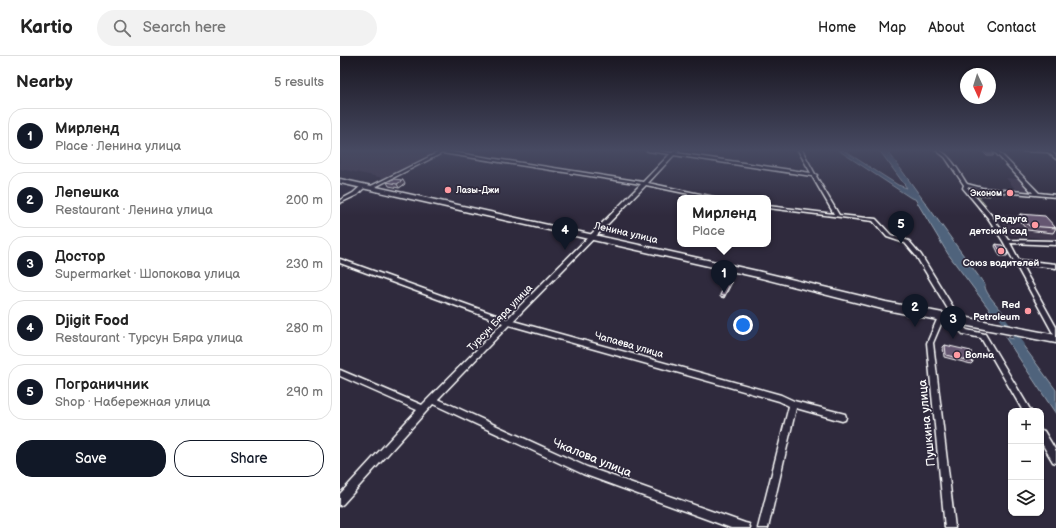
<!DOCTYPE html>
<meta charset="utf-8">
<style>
:root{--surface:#fff;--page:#f2f2f2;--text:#222;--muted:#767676;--line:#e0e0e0;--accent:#111827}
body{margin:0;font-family:"Balsamiq Sans",sans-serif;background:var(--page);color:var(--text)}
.controls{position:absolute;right:12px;bottom:12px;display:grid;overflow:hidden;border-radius:8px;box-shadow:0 1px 3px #0004}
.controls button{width:36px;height:36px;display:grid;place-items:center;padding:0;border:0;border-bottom:1px solid var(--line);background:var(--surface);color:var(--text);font:20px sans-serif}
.compass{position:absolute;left:620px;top:12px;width:36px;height:36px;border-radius:50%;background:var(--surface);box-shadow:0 1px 3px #0004;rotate:176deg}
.you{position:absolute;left:403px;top:269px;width:14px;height:14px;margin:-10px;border:3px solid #fff;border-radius:50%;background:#1a73e8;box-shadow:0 0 0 6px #1a73e833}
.badge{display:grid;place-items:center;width:26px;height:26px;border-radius:50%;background:var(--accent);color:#fff;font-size:13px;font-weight:700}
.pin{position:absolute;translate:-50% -33px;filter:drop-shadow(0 1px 2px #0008)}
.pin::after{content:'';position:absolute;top:21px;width:14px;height:12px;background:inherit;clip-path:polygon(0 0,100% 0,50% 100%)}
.popup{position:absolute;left:337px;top:139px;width:94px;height:52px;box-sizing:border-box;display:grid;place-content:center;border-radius:8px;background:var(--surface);filter:drop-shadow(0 1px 3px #0005);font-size:13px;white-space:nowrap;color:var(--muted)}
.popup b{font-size:15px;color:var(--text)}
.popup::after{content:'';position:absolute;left:50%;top:100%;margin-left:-8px;border:8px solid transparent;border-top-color:var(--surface)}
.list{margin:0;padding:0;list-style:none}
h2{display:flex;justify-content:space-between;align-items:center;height:52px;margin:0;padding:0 16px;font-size:17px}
h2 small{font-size:13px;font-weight:400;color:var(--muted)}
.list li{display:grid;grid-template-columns:26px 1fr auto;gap:12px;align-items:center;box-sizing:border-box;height:56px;margin:0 8px 8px;padding:0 8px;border:1px solid var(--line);border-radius:16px}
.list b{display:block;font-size:15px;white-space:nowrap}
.list p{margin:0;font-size:13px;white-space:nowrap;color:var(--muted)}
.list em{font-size:13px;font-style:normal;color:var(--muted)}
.actions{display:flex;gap:8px;padding:12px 16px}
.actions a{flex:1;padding:9px 0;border:1px solid var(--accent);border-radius:16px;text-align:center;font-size:14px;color:var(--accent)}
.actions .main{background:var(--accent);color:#fff}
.icon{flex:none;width:22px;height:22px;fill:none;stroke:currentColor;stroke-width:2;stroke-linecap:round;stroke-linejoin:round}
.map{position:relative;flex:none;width:716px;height:472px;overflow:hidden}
header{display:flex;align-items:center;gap:24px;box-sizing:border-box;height:56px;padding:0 20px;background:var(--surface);border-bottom:1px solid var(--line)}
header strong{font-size:19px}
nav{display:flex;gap:22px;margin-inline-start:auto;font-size:14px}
.search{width:280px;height:36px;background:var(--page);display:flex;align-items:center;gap:10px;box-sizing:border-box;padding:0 14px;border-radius:22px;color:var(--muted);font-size:15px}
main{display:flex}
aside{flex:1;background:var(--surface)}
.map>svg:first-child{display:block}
.built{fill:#3f374d}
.green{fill:#64695c;stroke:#b2b4ae}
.water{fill:#50647b;stroke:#96a2b0}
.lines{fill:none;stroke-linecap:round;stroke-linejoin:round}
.canal{fill:#50647b;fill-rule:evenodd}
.minor-casing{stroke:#fff;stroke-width:3}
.primary-casing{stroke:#fff;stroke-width:3}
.minor{fill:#2f2a3d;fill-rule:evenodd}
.primary{fill:#2f2a3d;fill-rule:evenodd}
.wall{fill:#574a61;stroke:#fff}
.shaded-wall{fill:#473c4f;stroke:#fff}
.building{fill:#655671;stroke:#fff}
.poi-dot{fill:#ff9aa2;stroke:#2f2a3d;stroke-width:1.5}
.labels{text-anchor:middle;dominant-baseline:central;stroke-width:3.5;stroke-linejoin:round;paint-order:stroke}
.far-poi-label{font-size:9px;font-weight:bold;fill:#fff;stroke:#2f2a3d;text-anchor:start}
.poi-label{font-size:10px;font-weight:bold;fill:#fff;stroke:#2f2a3d;text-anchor:end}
.street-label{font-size:10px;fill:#fff;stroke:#2f2a3d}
.near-street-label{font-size:12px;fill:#fff;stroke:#2f2a3d}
</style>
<header>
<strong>Kartio</strong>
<div class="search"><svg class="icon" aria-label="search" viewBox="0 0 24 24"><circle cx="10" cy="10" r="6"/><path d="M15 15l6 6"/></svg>Search here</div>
<nav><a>Home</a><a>Map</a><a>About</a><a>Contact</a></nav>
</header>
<main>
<aside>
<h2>Nearby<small>5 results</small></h2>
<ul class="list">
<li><span class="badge">1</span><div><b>Мирленд</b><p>Place · Ленина улица</p></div><em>60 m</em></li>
<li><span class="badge">2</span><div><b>Лепешка</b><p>Restaurant · Ленина улица</p></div><em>200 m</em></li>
<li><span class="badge">3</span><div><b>Достор</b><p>Supermarket · Шопокова улица</p></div><em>230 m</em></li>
<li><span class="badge">4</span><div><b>Djigit Food</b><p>Restaurant · Турсун Бяра улица</p></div><em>280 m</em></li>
<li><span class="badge">5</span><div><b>Пограничник</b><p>Shop · Набережная улица</p></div><em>290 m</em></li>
</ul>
<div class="actions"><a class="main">Save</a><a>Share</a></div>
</aside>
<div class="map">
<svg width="716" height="472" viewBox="0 0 716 472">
<rect width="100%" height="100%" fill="#2f2a3d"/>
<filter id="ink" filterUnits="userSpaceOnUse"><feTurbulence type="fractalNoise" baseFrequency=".025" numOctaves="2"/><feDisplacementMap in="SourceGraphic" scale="8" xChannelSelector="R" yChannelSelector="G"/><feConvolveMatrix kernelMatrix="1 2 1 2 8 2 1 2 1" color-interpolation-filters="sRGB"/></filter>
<g filter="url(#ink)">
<g class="built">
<path d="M0,94H100L43,122L0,113Z"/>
<path d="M666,122L679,123L689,135L675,133Z"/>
<path d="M655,157L708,163L716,173V184L670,179Z"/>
</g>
<path class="green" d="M633,132L652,135L655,138H649L650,140L638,139L646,149H642L630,134Z"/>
<g class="water">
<path d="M498,94H503L558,129L567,132L539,94H547L645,229C644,237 661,253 666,260L652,257L608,198L575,143L571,142Z"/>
<path d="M665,281L679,284L716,334V358Z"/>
</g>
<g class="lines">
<path class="canal" d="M656,251L658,252L683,287L684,289L683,291H679L653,253L654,252Z"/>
<g class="minor-casing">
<g id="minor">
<path d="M103,94L105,95L303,126L330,98L308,95L306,94H315L332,97L335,94H339L336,97L471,117L458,94H462L475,118L477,119L476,120L499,159L536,163L551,179L569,185L581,199L613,251L612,253H608L576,200L565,187L547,181L533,165L428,152V150L494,158L472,120L334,99L308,127L374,141L376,142H368L306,129L173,265L441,339L454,345L505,358L506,361L505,364L502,365L456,352L428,472H418L449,350L439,345L169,269L98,343L247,411L405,467L409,468L410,472H391L243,418L93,348L3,448L0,450V438L77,354L0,320V314L82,349L163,267L0,207V203L167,263L301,128L102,97L33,132L29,131Z"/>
<path d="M596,94C608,94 621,119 627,128L642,132L693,137L653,94H657L699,137L716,139V141L642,134L627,131L652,160L668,184L716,185V189L670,187L679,204L716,208V212L681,208L716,271V280L714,279L663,185L648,162L623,132L624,129L605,101Z"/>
<path d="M681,94H710L716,100V103L708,96L683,95Z"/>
<path d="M22,129L26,130L17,139L0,147V144L13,137Z"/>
<path d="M599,259H603L604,261L593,287L615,472H605L587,287Z"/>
<path d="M610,262H614L627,274L645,278L691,355H683L641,282L623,278L610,266L609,264Z"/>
<path d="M701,374L704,375L716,395V407L713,406L701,386Z"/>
</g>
</g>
<g class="primary-casing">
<path id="primary" d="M0,123L417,215L546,246L716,279V287L546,254L417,221L0,127Z"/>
</g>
<use href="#minor" class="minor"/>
<use href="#primary" class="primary"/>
</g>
<g class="wall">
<path d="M641,94H650L654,98L653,100H647Z"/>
<path d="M47,126L65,128L59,132L49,130Z"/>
<path d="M680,158L716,172L713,177L687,174L677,162Z"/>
<path d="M656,188L668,198L667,200H660L655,190Z"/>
<path d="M391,226V228L384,242L380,241V239L383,233H380L381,231Z"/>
<path d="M605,289L633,306L631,308L604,301L603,291Z"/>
</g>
<g class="shaded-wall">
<path d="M63,124L65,128L59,132L57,128Z"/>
<path d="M391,226V228L384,242V240Z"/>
</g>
<g class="building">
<path d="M644,94H650L654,98H647Z"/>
<path d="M53,123L63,124L57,128L47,126Z"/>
<path d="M680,158L705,160L716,172L689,170Z"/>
<path d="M656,188L662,189L668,198H662Z"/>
<path d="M383,225L391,226L384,240L380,239L384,231H381Z"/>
<path d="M605,289L631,295L633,306L606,299Z"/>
</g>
</g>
<linearGradient id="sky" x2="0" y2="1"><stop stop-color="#1a1722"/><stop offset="0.59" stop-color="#474a62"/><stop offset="1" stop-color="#474a62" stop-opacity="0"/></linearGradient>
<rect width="716" height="160" fill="url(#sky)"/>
<g class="poi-dot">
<circle cx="108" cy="134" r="4"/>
<circle cx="670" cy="137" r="4"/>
<circle cx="695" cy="169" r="4"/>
<circle cx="661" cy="195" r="4"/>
<circle cx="688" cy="255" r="4"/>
<circle cx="617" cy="299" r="4"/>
</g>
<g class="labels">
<g class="far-poi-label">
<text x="116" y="134">Лазы-Джи</text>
<text x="662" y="137" text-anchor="end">Эконом</text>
</g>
<g class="poi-label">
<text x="687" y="163">Радуга<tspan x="687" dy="12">детский сад</tspan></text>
<text x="661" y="207" text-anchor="middle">Союз водителей</text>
<text x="680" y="249">Red<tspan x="680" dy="12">Petroleum</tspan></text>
<text x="625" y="299" text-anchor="start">Волна</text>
</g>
<g class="street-label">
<text transform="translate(286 177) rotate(13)">Ленина улица</text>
<text transform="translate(160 262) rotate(-46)">Турсун Бяра улица</text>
<text transform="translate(289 289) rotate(16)">Чапаева улица</text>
</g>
<g class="near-street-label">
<text transform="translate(587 367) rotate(-96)">Пушкина улица</text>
<text transform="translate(252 402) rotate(22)">Чкалова улица</text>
</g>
</g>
</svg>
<div class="controls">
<button>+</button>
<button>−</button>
<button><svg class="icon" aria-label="layers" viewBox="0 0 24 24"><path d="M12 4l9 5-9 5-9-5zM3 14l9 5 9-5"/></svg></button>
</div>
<svg class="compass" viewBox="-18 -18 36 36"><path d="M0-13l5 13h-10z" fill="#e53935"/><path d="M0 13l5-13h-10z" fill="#767676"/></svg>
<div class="you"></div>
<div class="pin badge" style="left:384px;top:237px">1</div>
<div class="popup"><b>Мирленд</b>Place</div>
<div class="pin badge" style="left:575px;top:271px">2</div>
<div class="pin badge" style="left:613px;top:283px">3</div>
<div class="pin badge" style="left:225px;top:194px">4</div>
<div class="pin badge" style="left:561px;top:188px">5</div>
</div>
</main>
